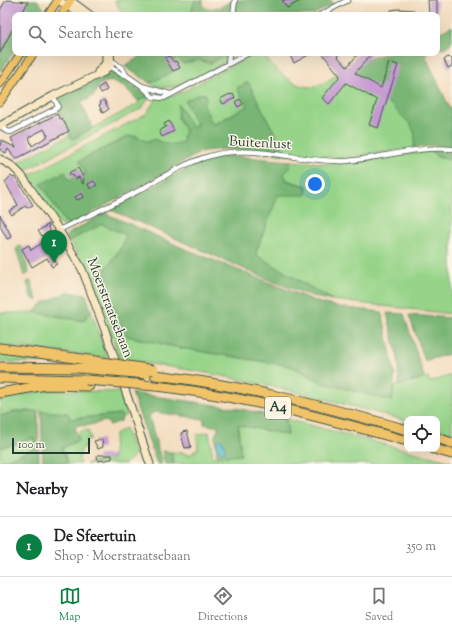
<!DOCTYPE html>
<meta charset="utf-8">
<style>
:root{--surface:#fff;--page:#f2f2f2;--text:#202124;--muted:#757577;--line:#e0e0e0;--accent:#0b8043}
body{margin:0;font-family:"Sorts Mill Goudy",serif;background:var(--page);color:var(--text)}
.controls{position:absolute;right:12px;bottom:12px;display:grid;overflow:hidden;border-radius:8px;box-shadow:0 4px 16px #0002}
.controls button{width:36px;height:36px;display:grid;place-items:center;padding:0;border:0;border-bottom:1px solid var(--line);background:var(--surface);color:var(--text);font:20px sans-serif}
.scale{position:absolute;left:12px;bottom:10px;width:78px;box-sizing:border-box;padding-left:4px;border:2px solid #1f3d34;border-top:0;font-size:11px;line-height:14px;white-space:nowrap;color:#1f3d34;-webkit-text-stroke:3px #fcf5e5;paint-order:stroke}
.you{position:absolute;left:315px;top:184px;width:14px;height:14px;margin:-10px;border:3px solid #fff;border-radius:50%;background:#1a73e8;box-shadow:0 0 0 6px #1a73e833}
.badge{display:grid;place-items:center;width:26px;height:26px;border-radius:50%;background:var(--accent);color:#fff;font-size:13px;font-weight:700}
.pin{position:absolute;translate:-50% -33px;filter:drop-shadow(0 1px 2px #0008)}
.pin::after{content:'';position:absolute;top:21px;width:14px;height:12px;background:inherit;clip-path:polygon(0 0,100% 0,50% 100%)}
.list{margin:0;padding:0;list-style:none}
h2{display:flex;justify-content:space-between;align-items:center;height:52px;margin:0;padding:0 16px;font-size:17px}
h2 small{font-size:13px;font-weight:400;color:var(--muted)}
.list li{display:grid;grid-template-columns:26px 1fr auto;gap:12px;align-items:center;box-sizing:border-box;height:60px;padding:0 16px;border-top:1px solid var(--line)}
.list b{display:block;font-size:15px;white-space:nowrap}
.list p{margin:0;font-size:13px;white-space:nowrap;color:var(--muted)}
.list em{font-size:13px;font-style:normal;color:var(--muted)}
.icon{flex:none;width:22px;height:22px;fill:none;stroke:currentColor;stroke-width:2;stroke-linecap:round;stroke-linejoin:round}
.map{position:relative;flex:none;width:452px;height:464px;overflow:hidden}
.search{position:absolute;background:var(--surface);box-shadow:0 4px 16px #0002;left:12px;right:12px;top:12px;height:44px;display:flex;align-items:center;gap:10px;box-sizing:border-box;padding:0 14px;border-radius:8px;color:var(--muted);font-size:15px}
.sheet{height:112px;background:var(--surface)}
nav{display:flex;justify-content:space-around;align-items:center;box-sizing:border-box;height:56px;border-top:1px solid var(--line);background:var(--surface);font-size:11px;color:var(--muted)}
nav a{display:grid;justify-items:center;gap:2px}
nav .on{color:var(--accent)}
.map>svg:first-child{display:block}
.green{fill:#97d489;stroke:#5b885e}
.forest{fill:#79b675;stroke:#4c7a54}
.water{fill:#4fb8cd;stroke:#377a80}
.building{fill:#c497d2;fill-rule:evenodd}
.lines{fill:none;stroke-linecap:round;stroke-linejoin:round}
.street-casing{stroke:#3f5549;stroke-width:6}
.secondary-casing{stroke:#3f5549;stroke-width:9}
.primary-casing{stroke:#3f5549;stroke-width:9}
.highway-casing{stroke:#3f5549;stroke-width:11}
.street{stroke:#fff;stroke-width:4.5}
.secondary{stroke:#f9e7c3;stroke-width:7}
.primary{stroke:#f1c369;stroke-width:7}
.highway{stroke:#f1c369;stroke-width:9}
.highway-bridge-casing{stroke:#3f5549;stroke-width:11;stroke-linecap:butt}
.highway-bridge{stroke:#f1c369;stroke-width:9}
.labels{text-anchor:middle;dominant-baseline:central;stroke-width:3;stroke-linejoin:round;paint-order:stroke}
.shield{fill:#fcf5e5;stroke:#617469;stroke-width:1}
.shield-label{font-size:13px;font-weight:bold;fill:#1f3d34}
.street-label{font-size:14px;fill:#1f3d34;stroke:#fcf5e5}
</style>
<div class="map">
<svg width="452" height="464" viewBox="0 0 452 464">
<rect width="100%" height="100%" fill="#fcf5e5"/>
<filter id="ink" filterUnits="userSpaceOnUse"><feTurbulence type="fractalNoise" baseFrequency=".025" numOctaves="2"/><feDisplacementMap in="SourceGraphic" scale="8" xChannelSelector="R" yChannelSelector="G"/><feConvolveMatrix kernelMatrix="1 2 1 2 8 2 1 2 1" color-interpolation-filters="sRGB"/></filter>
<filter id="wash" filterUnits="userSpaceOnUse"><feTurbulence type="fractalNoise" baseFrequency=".012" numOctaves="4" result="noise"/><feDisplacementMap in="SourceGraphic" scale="16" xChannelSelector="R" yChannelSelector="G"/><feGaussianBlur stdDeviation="0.9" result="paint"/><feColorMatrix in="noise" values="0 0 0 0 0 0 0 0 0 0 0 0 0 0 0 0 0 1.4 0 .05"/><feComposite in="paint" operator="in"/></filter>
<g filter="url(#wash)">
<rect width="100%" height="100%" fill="#f3dcbe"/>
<g class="green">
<path d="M115,0H195L190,15H123Z"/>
<path d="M255,53H263C271,67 297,92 315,86C327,83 337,74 347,67L368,82L411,125L415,134L414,148L342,158L286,155L248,82L238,92L246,100L248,106L212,125L203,104V93L197,125L191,128L179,105L178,118L185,130L183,138L185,141C175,145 167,148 158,141H144L136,136L80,162L86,174L78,178L41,184L64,221L70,225L63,226L59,224L28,176L146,114L158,96H174Z"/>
<path d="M226,55V62C204,74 173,97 150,83L174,71L169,62L178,58L184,64L197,60L210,63Z"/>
<path d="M151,95L142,108L24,171L14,164L70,135L73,139L132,107L139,103L138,101Z"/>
<path d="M432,151L437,157L452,160V314L332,300L256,255L257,249L278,195L307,186L287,180L284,174L290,167V161L331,164Z"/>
<path d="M102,224L126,235L122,246L105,270L127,336L180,348L291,366L303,372L392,401L395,386L428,377L430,382L452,375V433L437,429V419H407V421C312,395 218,371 120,360L92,277L69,241Z"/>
<path d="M91,311L107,358L0,345V313L34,312L83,321Z"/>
<path d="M0,349L94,362H0Z"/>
<path d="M46,390L119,392L127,415L122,417L120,414L69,419L41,411H18L0,416V398Z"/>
<path d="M286,419L452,462V464H174L171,452L185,453L186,455L194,453V451L198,449L197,435L209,432L213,457L241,455L238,425L288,435Z"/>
<path d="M125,428L135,455L126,464H86L104,460H112L115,434Z"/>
<path d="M88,430L91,439H87C86,452 77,447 80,464H68L62,448L79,440L77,435L81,431Z"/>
<path d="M34,438V449L0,462V448Z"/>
</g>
<g class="forest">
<path d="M28,0H37L44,9L40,15H20Z"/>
<path d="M195,0H203V5L207,9L221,7L233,0L231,15H190Z"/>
<path d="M237,0H331L333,4L313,15H235Z"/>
<path d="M15,25V50L0,72V55Z"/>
<path d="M452,26V42L446,47L437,49V34Z"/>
<path d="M147,53H227L226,55L210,63L197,60L183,64L178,58L169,62L174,71L150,83L124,66Z"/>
<path d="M389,53H427L426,57L452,113V147L437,145L414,148L415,134L411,125L368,82L347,67L362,60Z"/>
<path d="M116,73L139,90L151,95L138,101C127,89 114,74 98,86C97,96 88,99 81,103L93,128L72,139L58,110L61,108L57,99L105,76Z"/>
<path d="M248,82L286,155L227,149L203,151L70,225L64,221L41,184L65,172L69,180L77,176L78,178L86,174L79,161L128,136H136L148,142L155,139C167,146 172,146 184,141L183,138L185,130L178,118V104L192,128L197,125L185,101L199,94H206V100L203,104L213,125L248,106C245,99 239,95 237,88Z"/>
<path d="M442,150L452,153V160L437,157L432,151Z"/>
<path d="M221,155L290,161V167L284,174L287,181L307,186L306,195H278L257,249L256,255L332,300L318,298L274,282L111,210L200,161Z"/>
<path d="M105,213L183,248L320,303L338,307L382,312L395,375L392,401L323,383L291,366L180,348L127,336L98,275C111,265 121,251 126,235L102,224L69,241L66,235Z"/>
<path d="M19,246L22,247L29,273L24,276L16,249Z"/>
<path d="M30,281H31L37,301L31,297L27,282Z"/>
<path d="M68,292L86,294L91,311L83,321L34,312L43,303Z"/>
<path d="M387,313L404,314L424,377L399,386L398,359Z"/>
<path d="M409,315L452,318V353L425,361Z"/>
<path d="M132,393L236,408L286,419L288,435L238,425L241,455L217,457L215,436L219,427L204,424V419L154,412L149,416L162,464H157Z"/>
<path d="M18,411L38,412L39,464H0V462L34,449V438L0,448V416Z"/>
<path d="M41,411L68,413L70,419L120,414L122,417L121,421L110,425L105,421L86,426L77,425L75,429L79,440L62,448L68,464H43Z"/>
<path d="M162,451L171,452L174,464H165Z"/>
</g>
<path class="water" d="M219,439L224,442L226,452H221L217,448L216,441Z"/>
<g id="blocks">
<g class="building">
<path d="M6,0L28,2L21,15H15V25L0,53V10Z"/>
<path d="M282,0H302L287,8Z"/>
<path d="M428,0H437V15H429Z"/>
<path d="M398,9L414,10V15H391V10Z"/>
<path d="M292,53H312L294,63L289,54Z"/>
<path d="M322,53H340L337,56L347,67L359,53H372L355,73L381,88L389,62L398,65L378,128L369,125L377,100L346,83L329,104L322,98L340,76Z"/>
<path d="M169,56L174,62L176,61L180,68L173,71L165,58Z"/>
<path d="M448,57L452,59V66L448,68L444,60Z"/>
<path d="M104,84L107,90L101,93L98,88Z"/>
<path d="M230,94L231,95L233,94L235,98L223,104L220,99Z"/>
<path d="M240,99L243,104L238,107L235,102Z"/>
<path d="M104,100L109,109L103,113L99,105L101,104L100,102Z"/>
<path d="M57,114L60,119L62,118L69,131L16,159L8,149L6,153L0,150L1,140L16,148L11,138ZM44,129L48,136L32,146L29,137Z"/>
<path d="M169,121L174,131L162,137L159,131L166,127L164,124Z"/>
<path d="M78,168L84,178L83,184L79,177L75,179L74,176L69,175L70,172Z"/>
<path d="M11,176L13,178L15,177L20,184L33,205L27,208L25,206L12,215L9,211L18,205L5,182Z"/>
<path d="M94,181L97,185L90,189L88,184Z"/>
<path d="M82,193L84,197L77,200L75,197Z"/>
<path d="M0,215L12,237L7,239L0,226Z"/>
<path d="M49,224L48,228L50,231L42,236L38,231Z"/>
<path d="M44,242L57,264L52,267L47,258L32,267L22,249L29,245L31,250Z"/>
<path d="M187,431L191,447L185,448L181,435L182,432Z"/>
<path d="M102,439L103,447L98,449L94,441Z"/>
<path d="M97,455H112V459L98,461Z"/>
</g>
</g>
</g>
<g filter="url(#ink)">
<use href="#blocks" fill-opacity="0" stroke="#3f5549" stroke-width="1"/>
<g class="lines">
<g class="street-casing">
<g id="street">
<path d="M233,15L235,0"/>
<path d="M320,15L348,0"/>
<path d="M110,62H114L123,69L126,75L142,86L153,97L164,98L249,53"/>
<path d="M228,64L229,53"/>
<path d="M109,66L121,74L126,75"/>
<path d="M142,86L170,94"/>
<path d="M1,125L6,131L11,132L57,108L58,106L53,96"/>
<path d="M59,230C85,217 112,205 138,191C167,175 198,154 232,152C270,149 308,163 347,161C382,158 416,146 452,149"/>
</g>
</g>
<g class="secondary-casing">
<g id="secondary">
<path d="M58,0L82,15"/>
<path d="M70,0L90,15"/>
<path d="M98,72L106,63V53"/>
<path d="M0,126L53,96L104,72L111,64L110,53"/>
<path d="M0,159L12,166L22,176L59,230L82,269L105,330L150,464"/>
</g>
</g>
<g class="primary-casing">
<g id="primary">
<path d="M48,15L58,0"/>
<path d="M61,15L71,0"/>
<path d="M0,84L21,53"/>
<path d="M0,102L34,53"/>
</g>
</g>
<g class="highway-casing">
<g id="highway">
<path d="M0,348L75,358"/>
<path d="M0,367L80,368"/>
<path d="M155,375C241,385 324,406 407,430"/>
<path d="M0,378L83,380"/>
<path d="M135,384C227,392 318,416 407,441"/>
<path d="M0,393L46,385L89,386"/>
<path d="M437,438L452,443"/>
<path d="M434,449L452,454"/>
</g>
</g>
<use href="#street" class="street"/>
<use href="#secondary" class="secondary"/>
<use href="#primary" class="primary"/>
<use href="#highway" class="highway"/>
<g class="highway-bridge-casing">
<g id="highway-bridge">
<path d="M75,358L154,370"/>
<path d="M80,368L146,374"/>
<path d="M86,380L135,384"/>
</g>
</g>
<use href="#highway-bridge" class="highway-bridge"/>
</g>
</g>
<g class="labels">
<rect class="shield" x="265" y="397" width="26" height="22" rx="3"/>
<g class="shield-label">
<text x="278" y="408">A4</text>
</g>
<g class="street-label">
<text transform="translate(260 144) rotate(3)">Buitenlust</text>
<text transform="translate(109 308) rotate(69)">Moerstraatsebaan</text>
</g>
</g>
</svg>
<div class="controls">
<button><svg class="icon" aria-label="locate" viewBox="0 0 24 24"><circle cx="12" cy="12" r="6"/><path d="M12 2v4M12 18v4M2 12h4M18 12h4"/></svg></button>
</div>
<div class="scale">100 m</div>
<div class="you"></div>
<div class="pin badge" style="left:54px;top:263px">1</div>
<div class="search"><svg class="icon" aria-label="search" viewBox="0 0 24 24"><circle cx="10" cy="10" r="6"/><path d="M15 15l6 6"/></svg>Search here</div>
</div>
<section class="sheet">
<h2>Nearby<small></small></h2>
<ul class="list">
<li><span class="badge">1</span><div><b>De Sfeertuin</b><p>Shop · Moerstraatsebaan</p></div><em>350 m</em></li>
</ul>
</section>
<nav>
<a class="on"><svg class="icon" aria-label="map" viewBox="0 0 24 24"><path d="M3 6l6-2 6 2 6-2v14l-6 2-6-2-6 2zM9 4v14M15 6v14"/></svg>Map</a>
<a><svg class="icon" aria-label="directions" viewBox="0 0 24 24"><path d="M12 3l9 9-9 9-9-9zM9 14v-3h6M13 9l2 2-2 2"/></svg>Directions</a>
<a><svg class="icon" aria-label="saved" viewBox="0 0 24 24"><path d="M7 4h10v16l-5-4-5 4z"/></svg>Saved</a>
</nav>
